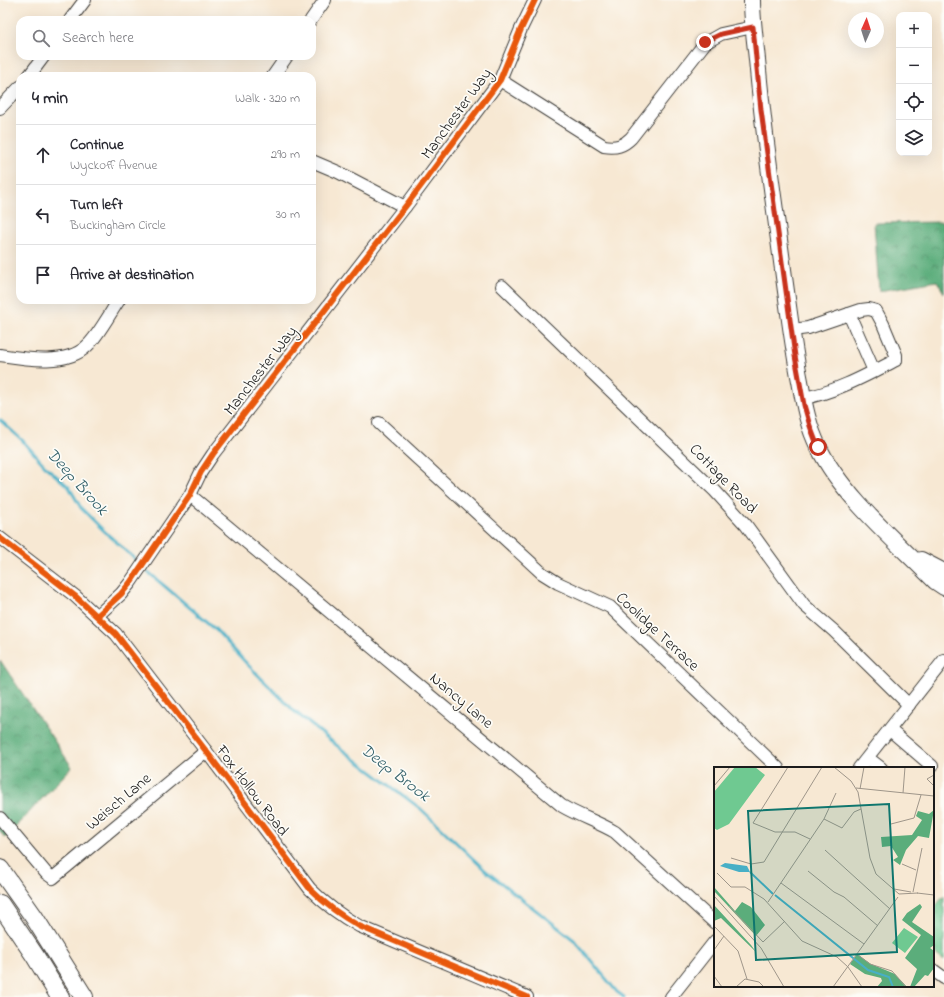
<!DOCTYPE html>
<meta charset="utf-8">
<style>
:root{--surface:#fff;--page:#f2f2f3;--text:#2b2b33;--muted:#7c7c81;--line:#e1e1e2}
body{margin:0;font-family:"Indie Flower",sans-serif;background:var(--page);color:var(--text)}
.controls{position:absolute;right:12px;top:12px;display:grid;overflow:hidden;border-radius:8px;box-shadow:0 4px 16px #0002}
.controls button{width:36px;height:36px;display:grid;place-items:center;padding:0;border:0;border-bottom:1px solid var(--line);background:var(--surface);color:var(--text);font:20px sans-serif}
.compass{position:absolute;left:848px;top:12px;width:36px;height:36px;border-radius:50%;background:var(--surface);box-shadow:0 4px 16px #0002;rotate:3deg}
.stop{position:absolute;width:12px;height:12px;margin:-9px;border:3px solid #c8321e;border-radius:50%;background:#fff}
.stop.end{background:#c8321e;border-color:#fff;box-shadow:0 1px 4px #0008}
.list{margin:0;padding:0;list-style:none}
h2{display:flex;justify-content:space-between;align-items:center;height:52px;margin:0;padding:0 16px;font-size:17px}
h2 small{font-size:13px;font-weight:400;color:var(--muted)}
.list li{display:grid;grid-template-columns:26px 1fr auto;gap:12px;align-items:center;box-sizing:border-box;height:60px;padding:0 16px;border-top:1px solid var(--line)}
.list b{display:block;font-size:15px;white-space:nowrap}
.list p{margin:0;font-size:13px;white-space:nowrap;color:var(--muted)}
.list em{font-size:13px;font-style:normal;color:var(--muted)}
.icon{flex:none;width:22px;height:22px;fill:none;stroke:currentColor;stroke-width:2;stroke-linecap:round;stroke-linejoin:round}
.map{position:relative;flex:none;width:944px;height:997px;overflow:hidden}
.search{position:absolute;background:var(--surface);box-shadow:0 4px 16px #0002;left:16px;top:16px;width:300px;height:44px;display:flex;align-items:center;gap:10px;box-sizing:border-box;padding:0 14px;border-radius:12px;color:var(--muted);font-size:15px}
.panel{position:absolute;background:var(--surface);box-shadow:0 4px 16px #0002;left:16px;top:72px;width:300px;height:232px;border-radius:12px}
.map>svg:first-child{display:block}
.forest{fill:url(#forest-crowns);stroke:#3c644c}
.park{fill:url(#park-crowns);stroke:#467256}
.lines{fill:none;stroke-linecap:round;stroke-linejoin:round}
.stream{stroke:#47afc6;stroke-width:3}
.minor-casing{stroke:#3d3b37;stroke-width:14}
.major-casing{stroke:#3d3b37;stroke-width:18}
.highway-casing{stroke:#3d3b37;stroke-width:20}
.minor{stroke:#fff;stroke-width:12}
.major{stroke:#fff;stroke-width:16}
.highway{stroke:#fff;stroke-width:18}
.cycleway-casing{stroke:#fdfcf7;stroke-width:8}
.cycleway{stroke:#e8590c;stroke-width:6}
.route{stroke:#c8321e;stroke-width:5}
.labels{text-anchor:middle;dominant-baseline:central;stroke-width:3.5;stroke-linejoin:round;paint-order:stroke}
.street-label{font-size:16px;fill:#1c1c1c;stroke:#fdfcf7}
.water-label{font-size:17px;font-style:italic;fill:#2f5e68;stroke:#fdfcf7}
.inset-river{fill:none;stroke:#47afc6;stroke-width:2}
.inset-road{fill:none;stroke:#9f968a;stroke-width:1}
.view{fill:#0f766e;fill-opacity:0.15;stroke:#0f766e;stroke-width:2}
.inset-edge{fill:none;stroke:#1c1c1c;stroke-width:2}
</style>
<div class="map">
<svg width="944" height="997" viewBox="0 0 944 997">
<defs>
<pattern id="forest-crowns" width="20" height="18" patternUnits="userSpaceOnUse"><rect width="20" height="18" fill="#5bad7b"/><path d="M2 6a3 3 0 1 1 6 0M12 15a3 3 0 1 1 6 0" fill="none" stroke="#4a8c64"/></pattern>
<pattern id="park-crowns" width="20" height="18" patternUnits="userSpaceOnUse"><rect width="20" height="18" fill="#6fc991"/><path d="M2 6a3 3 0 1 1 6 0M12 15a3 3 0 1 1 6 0" fill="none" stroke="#60ac7c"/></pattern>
</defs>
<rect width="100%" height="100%" fill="#fdfcf7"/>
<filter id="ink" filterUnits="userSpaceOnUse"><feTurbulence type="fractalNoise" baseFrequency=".025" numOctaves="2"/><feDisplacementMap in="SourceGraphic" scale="8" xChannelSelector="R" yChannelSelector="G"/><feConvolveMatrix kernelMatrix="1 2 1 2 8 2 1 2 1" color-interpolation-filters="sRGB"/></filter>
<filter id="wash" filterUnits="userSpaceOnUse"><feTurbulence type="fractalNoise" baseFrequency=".012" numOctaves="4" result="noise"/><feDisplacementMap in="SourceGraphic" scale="16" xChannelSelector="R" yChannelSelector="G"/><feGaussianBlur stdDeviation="0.9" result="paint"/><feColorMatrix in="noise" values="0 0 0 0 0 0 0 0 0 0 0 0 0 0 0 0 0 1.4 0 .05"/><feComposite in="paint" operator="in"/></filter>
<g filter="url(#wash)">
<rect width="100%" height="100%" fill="#f7e8d3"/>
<g class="forest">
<path d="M944,222V293L937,281L879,291L874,223Z"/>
<path d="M0,660L72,767L5,838L0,831Z"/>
</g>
<path class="park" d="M944,896V961L933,952V909Z"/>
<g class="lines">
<g class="stream">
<path d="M0,420L22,440L47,468L69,487L81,508L102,529L136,560"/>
<path d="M148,572L216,630L247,664L294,711L340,748L421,809L486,871L574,940L617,992L624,997"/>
</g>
</g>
</g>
<g filter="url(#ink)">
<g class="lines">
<g class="minor-casing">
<g id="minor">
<path d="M70,20L85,0"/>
<path d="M311,20L325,0"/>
<path d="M29,76L44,56"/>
<path d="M273,76L287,56"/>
<path d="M500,80L604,146C616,148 623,146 631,138L705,43L721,34L753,27"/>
<path d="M0,108L20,87"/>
<path d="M312,161L338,172L405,207"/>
<path d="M502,286L715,491L746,525L804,605L834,631L909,705"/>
<path d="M849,314L874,371"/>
<path d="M792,330L808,328L861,310L869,309L876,311L883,324L896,355V360C869,374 832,394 803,398"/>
<path d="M0,355C26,359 67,366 87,346C98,336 110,313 119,300"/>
<path d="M379,423L542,573L558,583L610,607L778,768"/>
<path d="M190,495L562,806C579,816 598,822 615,832L715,923"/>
<path d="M0,538L75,596L116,634L206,751L310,889C325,904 341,916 359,926L527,997"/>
<path d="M97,616L121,594L130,583L190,495L201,472L213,454L408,203L500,80L521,29L535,0"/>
<path d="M890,730L932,766"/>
<path d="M868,758L881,768"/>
<path d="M859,768L944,660"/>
<path d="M0,818L46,873L53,878L206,751"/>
<path d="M933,970L944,978"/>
<path d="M671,997L715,941"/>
</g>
</g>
<g class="major-casing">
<g id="major">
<path d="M752,0C752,23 756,46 758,70C764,139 775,208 784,277C789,312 793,347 800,381C804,404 808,427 819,448C843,497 897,542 935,581L944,587"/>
<path d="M921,560L944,572"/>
</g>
</g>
<g class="highway-casing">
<g id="highway">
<path d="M0,869L34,917L84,997"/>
<path d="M0,904L35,956L60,997"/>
</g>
</g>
<use href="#minor" class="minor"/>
<use href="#major" class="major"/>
<use href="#highway" class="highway"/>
<g class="cycleway-casing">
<g id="cycleway">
<path d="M0,538L75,596L116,634L206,751L310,889C325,904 341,916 359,926L527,997"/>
<path d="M97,616L121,594L130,583L190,495L201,472L213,454L408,203L500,80L521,29L535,0"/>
</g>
</g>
<use href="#cycleway" class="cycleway"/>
</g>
</g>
<g class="lines" filter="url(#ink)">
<path class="route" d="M705,42L721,34L753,27L761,110L795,356L804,405L810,426L818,447"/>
</g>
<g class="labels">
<g class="street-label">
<text transform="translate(457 114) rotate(-54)">Manchester Way</text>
<text transform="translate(261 371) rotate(-52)">Manchester Way</text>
<text transform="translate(723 479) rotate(46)">Cottage Road</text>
<text transform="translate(657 632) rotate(43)">Coolidge Terrace</text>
<text transform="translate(461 701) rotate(40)">Nancy Lane</text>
<text transform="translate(252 791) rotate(53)">Fox Hollow Road</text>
<text transform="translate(119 802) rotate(-40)">Weisch Lane</text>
</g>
<g class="water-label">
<text transform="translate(77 482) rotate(48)">Deep Brook</text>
<text transform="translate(395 773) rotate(38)">Deep Brook</text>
</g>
</g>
<g transform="translate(714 767)">
<rect width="220" height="220" fill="#f7e8d3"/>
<path d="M220,43L215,71L204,69L192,83L186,98L179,93L184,90L177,79L168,80L167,70L198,68L208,53L202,49L204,44L215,47ZM0,120L21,144L28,135L37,140L51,158L42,169L0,124ZM206,137L208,140L198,155L220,170V178L216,181L220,184V201L214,209L211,208L200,220H196L203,202L191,191L207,168L188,153L193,146ZM0,138L37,178L42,185L7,151L0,154ZM143,187L157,197L181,207L193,220H163L168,214L167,211L151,207L136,197Z" fill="#5bad7b"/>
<path d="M21,0H41L51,8L15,57L3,63L0,61V25ZM190,161L204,170L191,186L178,176Z" fill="#6fc991"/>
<path d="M11,96L33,99L36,105H25L6,99Z" fill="#47afc6"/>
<path class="inset-river" d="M36,105L59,127M61,128L154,203L175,210L179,220"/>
<path class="inset-road" d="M74,0L39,56L61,65H81L96,72M120,0L137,14L144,25L156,91L162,107L185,127L204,126M220,8L213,12L220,19M0,19L16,0M142,21L220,29M146,22L150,0M189,26L191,0M110,52L128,61L140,45L147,42M177,57L200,51L207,28M111,83L176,142M17,91L37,97L50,95L108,0M188,97L202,103M94,104L120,125L130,130L164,159M3,106L17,120H31L50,132L88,174L123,190L134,200L148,220M67,116L150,177M180,122L197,125M199,125L208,81M203,126L220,128M0,129L47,181L70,220M54,135L110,52L122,26M15,139L49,175L71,154M0,159L24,184L33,212M0,183L10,169M143,187L156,197L178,204L192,220M0,209L8,220M22,220L31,212L45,215L50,220M119,220L184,130"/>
<path class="view" d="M175,37L183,185L42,193L34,44Z"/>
<rect width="220" height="220" class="inset-edge"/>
</g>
</svg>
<div class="controls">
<button>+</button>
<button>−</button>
<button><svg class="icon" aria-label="locate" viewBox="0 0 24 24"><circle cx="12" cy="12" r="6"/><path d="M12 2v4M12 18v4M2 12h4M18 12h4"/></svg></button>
<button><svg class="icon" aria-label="layers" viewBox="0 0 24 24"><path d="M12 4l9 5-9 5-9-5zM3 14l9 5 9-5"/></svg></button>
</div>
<svg class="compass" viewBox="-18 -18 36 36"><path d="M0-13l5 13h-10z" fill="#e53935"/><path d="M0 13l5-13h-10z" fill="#7c7c81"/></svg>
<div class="stop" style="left:818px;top:447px"></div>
<div class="stop end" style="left:705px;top:42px"></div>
<div class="search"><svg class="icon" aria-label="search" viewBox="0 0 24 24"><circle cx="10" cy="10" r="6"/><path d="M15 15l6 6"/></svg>Search here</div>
<section class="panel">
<h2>4 min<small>Walk · 320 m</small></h2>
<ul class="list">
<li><svg class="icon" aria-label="ahead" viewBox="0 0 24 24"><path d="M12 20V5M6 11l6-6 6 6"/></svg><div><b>Continue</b><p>Wyckoff Avenue</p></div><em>290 m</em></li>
<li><svg class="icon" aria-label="left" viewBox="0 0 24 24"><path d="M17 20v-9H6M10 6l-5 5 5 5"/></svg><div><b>Turn left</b><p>Buckingham Circle</p></div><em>30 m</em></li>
<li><svg class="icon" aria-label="arrive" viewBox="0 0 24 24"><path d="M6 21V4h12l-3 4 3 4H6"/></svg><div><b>Arrive at destination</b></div></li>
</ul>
</section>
</div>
